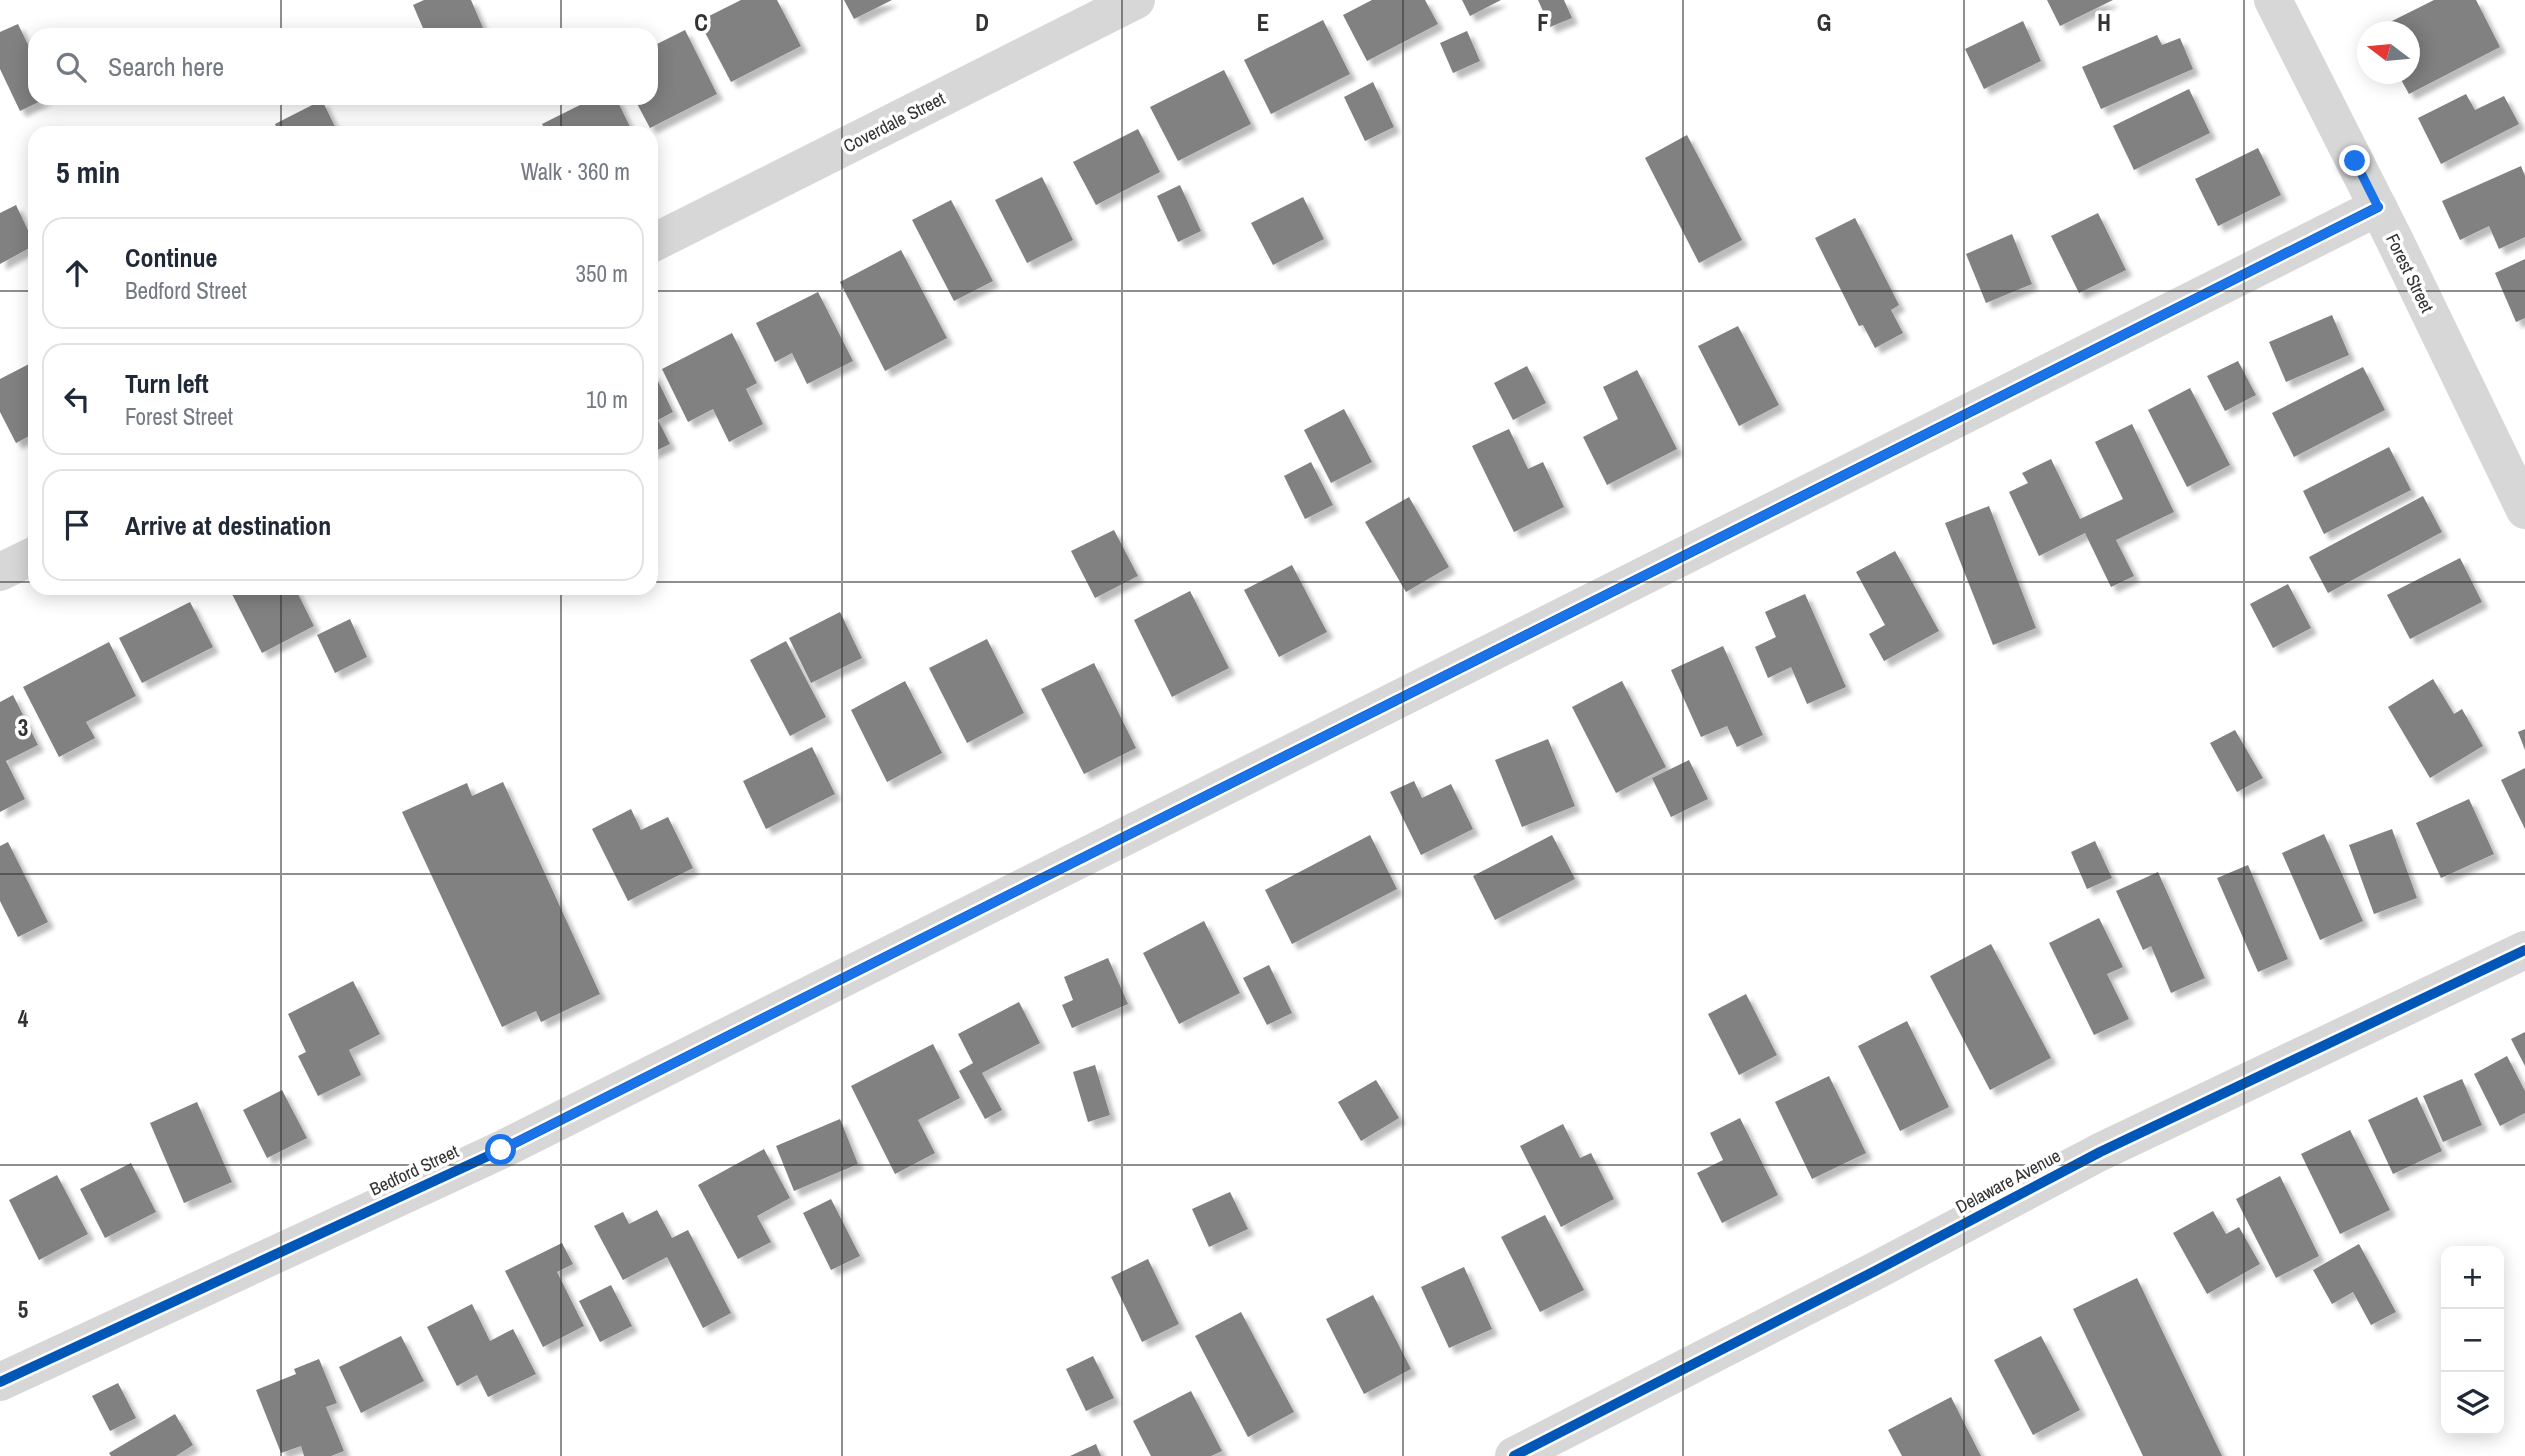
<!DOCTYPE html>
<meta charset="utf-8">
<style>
:root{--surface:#fff;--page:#f2f2f3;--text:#1f2937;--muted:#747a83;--line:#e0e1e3}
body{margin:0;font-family:"Archivo Narrow",sans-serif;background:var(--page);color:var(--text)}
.controls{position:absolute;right:21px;bottom:21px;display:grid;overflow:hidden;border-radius:14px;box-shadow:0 4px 18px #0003}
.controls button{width:63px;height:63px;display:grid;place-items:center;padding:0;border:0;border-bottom:2px solid var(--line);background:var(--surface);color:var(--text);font:35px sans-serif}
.compass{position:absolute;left:2357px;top:21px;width:63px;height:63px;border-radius:50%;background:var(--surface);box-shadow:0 4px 18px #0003;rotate:286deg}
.stop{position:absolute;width:21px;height:21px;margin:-16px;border:5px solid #1a73e8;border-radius:50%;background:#fff}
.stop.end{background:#1a73e8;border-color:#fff;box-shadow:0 2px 7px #0008}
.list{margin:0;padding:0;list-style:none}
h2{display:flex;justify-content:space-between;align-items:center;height:91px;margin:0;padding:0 28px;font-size:30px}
h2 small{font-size:23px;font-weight:400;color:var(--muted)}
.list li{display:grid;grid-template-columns:46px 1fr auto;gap:21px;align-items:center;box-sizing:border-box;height:112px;margin:0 14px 14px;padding:0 14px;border:2px solid var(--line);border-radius:21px}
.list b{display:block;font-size:26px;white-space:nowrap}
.list p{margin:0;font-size:23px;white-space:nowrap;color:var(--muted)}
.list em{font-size:23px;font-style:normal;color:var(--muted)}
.icon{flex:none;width:38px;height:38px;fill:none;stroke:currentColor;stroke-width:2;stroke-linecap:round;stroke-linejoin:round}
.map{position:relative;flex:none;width:2525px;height:1456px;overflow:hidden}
.search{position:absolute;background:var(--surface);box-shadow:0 4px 18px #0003;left:28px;top:28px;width:630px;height:77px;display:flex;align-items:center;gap:18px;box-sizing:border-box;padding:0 24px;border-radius:21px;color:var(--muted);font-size:26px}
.panel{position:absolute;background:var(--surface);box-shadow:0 4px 18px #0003;left:28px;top:126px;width:630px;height:469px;border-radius:21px}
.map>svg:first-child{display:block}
.building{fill:#818181;filter:url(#shadow)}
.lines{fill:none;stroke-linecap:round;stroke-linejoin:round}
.minor{stroke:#d7d7d7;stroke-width:38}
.cycleway-casing{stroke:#fff;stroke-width:15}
.cycleway{stroke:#0057b8;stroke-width:10}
.route{stroke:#1a73e8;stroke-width:9}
.grid{fill:none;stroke:#333;stroke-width:2;stroke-opacity:0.55}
.labels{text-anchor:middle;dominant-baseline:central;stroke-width:7;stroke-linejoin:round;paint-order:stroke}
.street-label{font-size:18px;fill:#333;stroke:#fff}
.grid-label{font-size:23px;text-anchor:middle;font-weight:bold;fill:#333;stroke:#fff;stroke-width:7;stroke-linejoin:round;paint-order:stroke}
</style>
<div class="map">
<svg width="2525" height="1456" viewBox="0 0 2525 1456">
<defs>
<filter id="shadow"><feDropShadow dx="6" dy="6" stdDeviation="2" flood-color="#0004"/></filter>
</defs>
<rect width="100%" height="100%" fill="#fff"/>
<g class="building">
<path d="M424,0H471L486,35H426L413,5Z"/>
<path d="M741,0H777L801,46L731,82L699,21Z"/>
<path d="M844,0H892L854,19Z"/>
<path d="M1372,0H1425L1438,24L1367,61L1343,15Z"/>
<path d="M1462,0H1501L1470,16Z"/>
<path d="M1538,0H1564L1572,18L1550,27Z"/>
<path d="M2047,0H2113L2060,26Z"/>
<path d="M2434,0H2476L2500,47L2409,94L2398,74H2410V32H2395L2390,22Z"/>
<path d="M1323,20L1350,74L1271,114L1244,60Z"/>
<path d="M2023,21L2041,61L1984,89L1965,49Z"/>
<path d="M18,24L35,59V98H47L20,111L0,69V32Z"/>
<path d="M685,30L717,94L650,128L634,98H651V69L654,67L651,62V47Z"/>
<path d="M1467,31L1480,61L1453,73L1440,43Z"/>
<path d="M2157,35L2162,45L2180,38L2193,69L2101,109L2082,67Z"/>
<path d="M1224,70L1251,124L1178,161L1150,107Z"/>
<path d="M1373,82L1394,127L1365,141L1344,97Z"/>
<path d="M2189,89L2210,133L2134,170L2113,126Z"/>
<path d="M2466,94L2475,110L2504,96L2519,124L2441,164L2418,118Z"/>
<path d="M594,98H616L633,133H547L542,124Z"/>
<path d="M322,100L338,133H279L275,124Z"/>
<path d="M1138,129L1160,172L1096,205L1073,162Z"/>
<path d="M1687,135L1742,240L1699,263L1645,158Z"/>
<path d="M2258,148L2281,195L2218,226L2195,179Z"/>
<path d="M2521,166L2525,176V237L2499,249L2489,226L2460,240L2442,201Z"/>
<path d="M1042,177L1073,240L1027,263L995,200Z"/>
<path d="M1180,185L1201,231L1178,242L1157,196Z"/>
<path d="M1303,197L1324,239L1273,265L1251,223Z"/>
<path d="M951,200L993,281L954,301L912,220Z"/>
<path d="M16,205L35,245L0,264V213Z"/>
<path d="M2098,213L2126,270L2079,293L2051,236Z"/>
<path d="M1855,218L1899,305L1891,310L1903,333L1875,348L1863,325L1859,326L1815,238Z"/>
<path d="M2012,234L2032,284L1986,303L1966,254Z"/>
<path d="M901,250L947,338L885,371L840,282Z"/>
<path d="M2525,259V318L2516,322L2495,273Z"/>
<path d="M818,292L853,361L807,384L792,353L775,362L756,323Z"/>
<path d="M2332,315L2349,355L2286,382L2269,342Z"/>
<path d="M1738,326L1779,405L1739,426L1698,346Z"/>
<path d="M732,333L757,383L746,389L763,424L729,442L713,409L688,422L662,369Z"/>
<path d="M35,361V433L16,443L0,412V379Z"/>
<path d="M2238,361L2256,395L2225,411L2207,376Z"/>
<path d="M1527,366L1546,403L1513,420L1494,383Z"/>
<path d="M2363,367L2385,410L2294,457L2272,413Z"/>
<path d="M1637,370L1677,449L1607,485L1583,437L1618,419L1603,387Z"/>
<path d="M654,373L673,412L658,420L670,444L651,453V374Z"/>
<path d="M2190,388L2230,465L2187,487L2148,410Z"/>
<path d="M1344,409L1372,462L1331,483L1304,430Z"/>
<path d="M2132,424L2174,512L2116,540L2134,576L2111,587L2085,533L2039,556L2009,492L2028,483L2022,473L2051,459L2080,519L2123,499L2095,442Z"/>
<path d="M1509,429L1528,469L1543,462L1564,507L1514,532L1472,446Z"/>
<path d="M2389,447L2411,490L2324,534L2303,491Z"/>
<path d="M1311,462L1333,505L1305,519L1284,476Z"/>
<path d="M2423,496L2442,532L2328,593L2309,557Z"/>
<path d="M1409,497L1449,567L1406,592L1365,522Z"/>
<path d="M1989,506L2036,628L1993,645L1945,523Z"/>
<path d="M1114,530L1138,576L1095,598L1071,551Z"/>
<path d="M1895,551L1939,631L1884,661L1869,634L1885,625L1856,572Z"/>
<path d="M2460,558L2482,602L2410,639L2387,595Z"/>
<path d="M1292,565L1327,632L1279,657L1244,590Z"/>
<path d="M2288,584L2311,628L2273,648L2250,604Z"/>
<path d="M229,588H295L314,626L262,653Z"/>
<path d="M1190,591L1229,668L1172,697L1134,620Z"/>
<path d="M1805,594L1846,687L1807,704L1791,667L1768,678L1755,647L1776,637L1765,612Z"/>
<path d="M190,602L213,647L142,683L119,638Z"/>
<path d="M840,612L862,658L811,683L789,638Z"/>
<path d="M350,619L367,657L335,673L317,635Z"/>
<path d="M987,639L1024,713L967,743L929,668Z"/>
<path d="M786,641L826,717L790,736L750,660Z"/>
<path d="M109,642L136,696L86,722L95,738L59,757L23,687Z"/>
<path d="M1723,646L1763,735L1737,747L1727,726L1701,737L1671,670Z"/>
<path d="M1094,663L1136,748L1084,774L1041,689Z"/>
<path d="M2433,679L2454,714L2462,709L2483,746L2430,778L2388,707Z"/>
<path d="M905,681L942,753L887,782L851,710Z"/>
<path d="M1622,681L1666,767L1616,793L1572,707Z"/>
<path d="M13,695L38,745L6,761L25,799L0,812V702Z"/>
<path d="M2525,729V750L2518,732Z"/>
<path d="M2235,730L2263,778L2237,792L2210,743Z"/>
<path d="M1548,739L1575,806L1522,827L1495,760Z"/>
<path d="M812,747L835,794L766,829L743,781Z"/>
<path d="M1689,760L1708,799L1671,817L1652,778Z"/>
<path d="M2525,768V829L2501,780Z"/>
<path d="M1414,781L1422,798L1451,784L1473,829L1421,855L1390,792Z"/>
<path d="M503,782L600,994L541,1022L536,1011L502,1027L402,812L467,783L472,796Z"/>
<path d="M2469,799L2494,854L2441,878L2416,823Z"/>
<path d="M631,809L641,830L668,817L693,868L628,901L592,829Z"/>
<path d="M2392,829L2417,898L2374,914L2349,845Z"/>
<path d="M2324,834L2363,921L2320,940L2282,853Z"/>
<path d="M1370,835L1397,889L1292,944L1265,890Z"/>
<path d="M1552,835L1575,879L1495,920L1473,876Z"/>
<path d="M2095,841L2112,878L2087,889L2071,852Z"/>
<path d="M8,842L48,922L18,937L0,901V846Z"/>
<path d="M2248,865L2288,959L2258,972L2217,878Z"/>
<path d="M2158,872L2205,978L2171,993L2151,946L2143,950L2116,891Z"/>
<path d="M2099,918L2123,967L2107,974L2129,1019L2094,1035L2049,943Z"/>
<path d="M1204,921L1240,993L1179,1024L1143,953Z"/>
<path d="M1991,944L2051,1058L1990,1090L1930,976Z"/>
<path d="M1108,958L1128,1004L1072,1028L1062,1005L1073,1000L1064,977Z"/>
<path d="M1269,965L1292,1013L1267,1025L1243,978Z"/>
<path d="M353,981L380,1034L349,1050L361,1075L318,1096L298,1056L306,1052L288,1014Z"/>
<path d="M1746,994L1777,1055L1739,1075L1708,1014Z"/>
<path d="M1019,1002L1040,1043L982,1073L1002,1110L985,1119L959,1071L973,1063L958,1034Z"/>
<path d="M1907,1021L1949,1107L1900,1131L1858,1046Z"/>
<path d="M2525,1032V1066L2511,1039Z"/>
<path d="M933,1044L960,1098L918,1120L935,1153L895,1174L851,1086Z"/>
<path d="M2507,1056L2525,1091V1113L2500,1126L2474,1074Z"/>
<path d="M1095,1065L1110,1115L1088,1122L1073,1072Z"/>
<path d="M1829,1076L1866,1153L1812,1179L1775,1102Z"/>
<path d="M2462,1079L2482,1125L2443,1142L2423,1096Z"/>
<path d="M1376,1080L1399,1118L1361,1141L1338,1102Z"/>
<path d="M282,1090L307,1138L267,1158L243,1110Z"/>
<path d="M2417,1097L2442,1151L2393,1174L2368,1120Z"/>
<path d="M197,1102L232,1182L184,1203L150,1123Z"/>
<path d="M1740,1118L1778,1195L1722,1223L1697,1173L1723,1160L1710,1133Z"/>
<path d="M840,1119L858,1164L794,1191L776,1146Z"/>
<path d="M1563,1124L1580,1158L1591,1153L1614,1199L1561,1227L1520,1146Z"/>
<path d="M2350,1130L2390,1210L2340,1234L2301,1154Z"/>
<path d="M764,1149L790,1198L757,1216L771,1242L738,1259L698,1185Z"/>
<path d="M131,1163L156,1212L105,1238L80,1189Z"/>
<path d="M57,1175L88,1234L39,1260L9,1200Z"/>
<path d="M2280,1176L2319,1256L2276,1278L2236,1199Z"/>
<path d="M1230,1192L1248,1229L1209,1247L1192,1209Z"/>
<path d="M831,1199L860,1256L831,1270L803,1213Z"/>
<path d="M657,1210L672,1238L688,1230L731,1313L703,1328L667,1257L623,1280L594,1226L623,1212L629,1224Z"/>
<path d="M2213,1211L2226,1234L2239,1227L2260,1264L2207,1294L2173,1233Z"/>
<path d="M1545,1215L1584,1290L1540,1312L1501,1237Z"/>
<path d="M562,1243L573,1264L557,1272L584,1326L543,1347L505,1271Z"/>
<path d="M2359,1244L2396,1312L2371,1325L2353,1292L2332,1304L2313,1270Z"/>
<path d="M1148,1259L1179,1324L1142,1342L1111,1277Z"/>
<path d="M1464,1267L1492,1329L1449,1348L1421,1287Z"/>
<path d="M2137,1278L2222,1456H2143L2073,1309Z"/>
<path d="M611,1285L632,1326L600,1342L579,1301Z"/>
<path d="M1373,1295L1411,1369L1364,1394L1326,1319Z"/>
<path d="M472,1304L490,1341L513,1329L536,1374L488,1397L477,1375L457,1386L427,1327Z"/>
<path d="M1241,1312L1294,1412L1248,1437L1195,1336Z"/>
<path d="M401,1336L424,1381L361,1413L339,1367Z"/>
<path d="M2041,1336L2080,1410L2033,1435L1994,1360Z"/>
<path d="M1093,1356L1114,1398L1086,1411L1066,1369Z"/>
<path d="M319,1359L337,1403L326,1407L344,1451L331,1456H304L301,1446L281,1453L256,1390L296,1374L294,1369Z"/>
<path d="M118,1383L136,1418L110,1431L92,1396Z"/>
<path d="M1191,1391L1222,1451L1211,1456H1151L1133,1421Z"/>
<path d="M1951,1397L1981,1456H1902L1888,1430Z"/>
<path d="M175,1414L193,1445L176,1456H111L109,1453Z"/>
<path d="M1096,1444L1101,1456H1070Z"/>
</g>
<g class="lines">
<g class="minor">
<path d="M2273,0L2395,241L2525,510"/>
<path d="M651,244L1136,0"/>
<path d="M0,572L35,555"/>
<path d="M0,1382L501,1150L2378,207"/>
<path d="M1514,1456L1875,1271L2100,1152L2525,950"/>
</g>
<g class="cycleway-casing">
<g id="cycleway">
<path d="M0,1382L501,1150L2378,207"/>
<path d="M1514,1456L1875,1271L2100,1152L2525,950"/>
</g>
</g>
<use href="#cycleway" class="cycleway"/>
</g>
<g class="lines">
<path class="route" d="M501,1150L2378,207L2355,161"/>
</g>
<path class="grid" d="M281,0V35M561,0V35M842,0V1456M1122,0V1456M1403,0V1456M1683,0V1456M1964,0V1456M2244,0V1456M281,98V133M561,98V133M0,291H35M651,291H2525M0,582H35M651,582H2525M281,588V1456M561,588V1456M0,874H2525M0,1165H2525"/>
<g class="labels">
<g class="street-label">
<text transform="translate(894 122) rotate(-27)">Coverdale Street</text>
<text transform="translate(2410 273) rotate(64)">Forest Street</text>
<text transform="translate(414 1170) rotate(-25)">Bedford Street</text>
<text transform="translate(2008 1181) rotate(-28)">Delaware Avenue</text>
</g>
</g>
<g class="grid-label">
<text x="701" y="31">C</text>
<text x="982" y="31">D</text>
<text x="1263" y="31">E</text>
<text x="1543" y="31">F</text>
<text x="1824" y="31">G</text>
<text x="2104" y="31">H</text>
<text x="23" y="736">3</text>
<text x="23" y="1027">4</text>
<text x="23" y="1318">5</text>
</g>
</svg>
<div class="controls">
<button>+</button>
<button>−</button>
<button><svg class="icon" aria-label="layers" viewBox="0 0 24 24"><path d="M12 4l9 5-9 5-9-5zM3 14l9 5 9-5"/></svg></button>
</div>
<svg class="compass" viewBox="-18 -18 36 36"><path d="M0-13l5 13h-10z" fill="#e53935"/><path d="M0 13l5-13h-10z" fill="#747a83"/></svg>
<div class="stop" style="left:501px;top:1150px"></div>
<div class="stop end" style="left:2355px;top:161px"></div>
<div class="search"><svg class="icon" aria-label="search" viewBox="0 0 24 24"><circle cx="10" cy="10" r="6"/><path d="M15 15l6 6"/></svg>Search here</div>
<section class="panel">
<h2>5 min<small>Walk · 360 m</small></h2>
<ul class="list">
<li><svg class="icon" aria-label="ahead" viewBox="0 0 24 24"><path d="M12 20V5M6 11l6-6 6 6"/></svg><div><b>Continue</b><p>Bedford Street</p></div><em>350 m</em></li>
<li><svg class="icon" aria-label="left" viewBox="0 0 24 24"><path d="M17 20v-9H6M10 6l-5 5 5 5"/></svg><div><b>Turn left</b><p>Forest Street</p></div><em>10 m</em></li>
<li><svg class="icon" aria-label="arrive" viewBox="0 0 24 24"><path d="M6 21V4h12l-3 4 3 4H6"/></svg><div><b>Arrive at destination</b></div></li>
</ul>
</section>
</div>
